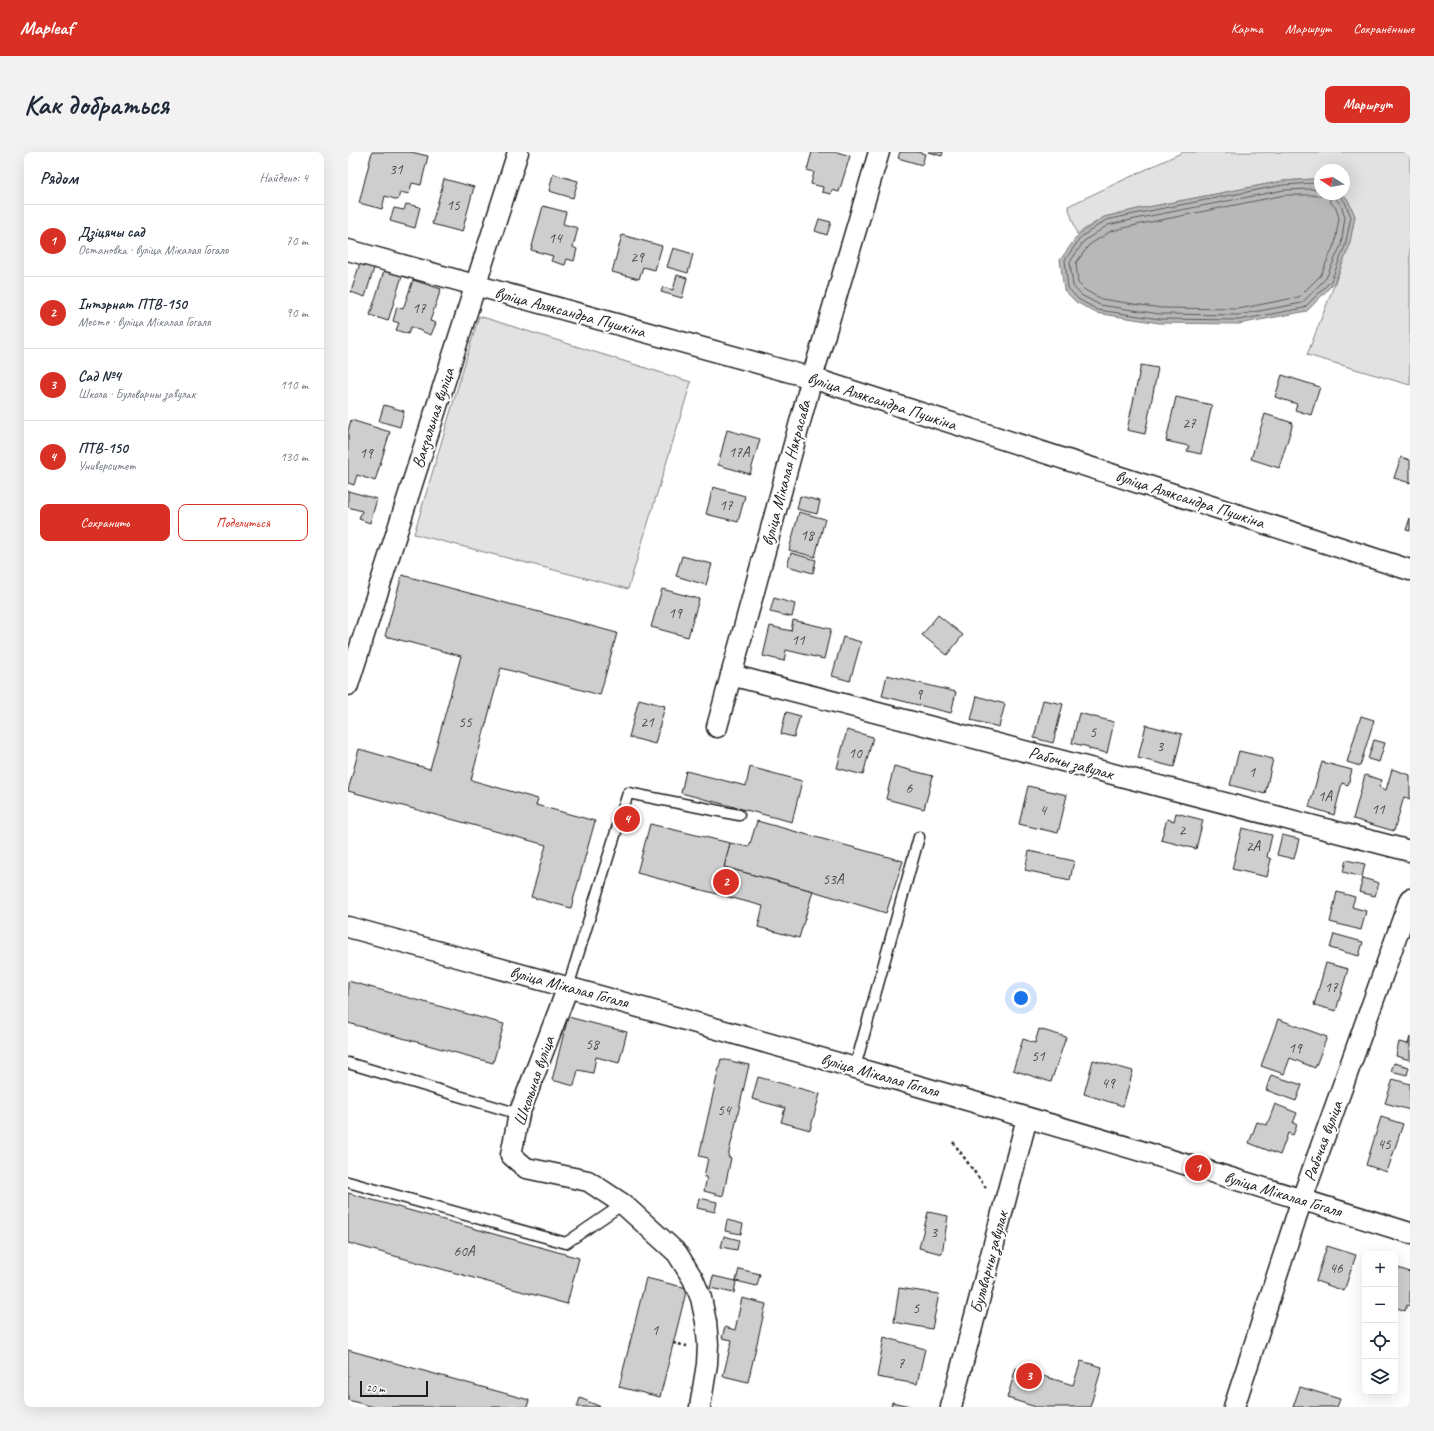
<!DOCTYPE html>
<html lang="ru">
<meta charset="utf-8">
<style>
:root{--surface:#fff;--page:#f2f2f3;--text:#1f2937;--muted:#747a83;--line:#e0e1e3;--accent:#d93025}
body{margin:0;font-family:Caveat,sans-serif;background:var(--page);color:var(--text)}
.controls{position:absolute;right:12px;bottom:12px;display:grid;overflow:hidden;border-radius:8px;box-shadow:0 4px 16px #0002}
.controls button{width:36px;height:36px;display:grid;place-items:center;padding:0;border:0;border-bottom:1px solid var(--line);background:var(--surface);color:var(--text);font:20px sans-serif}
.compass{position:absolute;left:966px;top:12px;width:36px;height:36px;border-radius:50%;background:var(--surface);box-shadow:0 4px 16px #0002;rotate:281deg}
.scale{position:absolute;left:12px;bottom:10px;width:68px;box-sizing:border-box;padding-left:4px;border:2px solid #1c1c1c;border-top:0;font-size:11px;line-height:14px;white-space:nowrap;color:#1c1c1c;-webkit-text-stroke:3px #fff;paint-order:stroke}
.you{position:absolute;left:673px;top:846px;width:14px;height:14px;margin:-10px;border:3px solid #fff;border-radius:50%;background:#1a73e8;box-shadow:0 0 0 6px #1a73e833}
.badge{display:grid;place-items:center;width:26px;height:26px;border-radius:50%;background:var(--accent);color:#fff;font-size:13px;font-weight:700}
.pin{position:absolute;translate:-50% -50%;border:2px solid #fff;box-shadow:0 1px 4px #0006}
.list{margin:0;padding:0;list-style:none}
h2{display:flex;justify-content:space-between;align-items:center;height:52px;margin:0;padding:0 16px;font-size:17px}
h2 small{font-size:13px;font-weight:400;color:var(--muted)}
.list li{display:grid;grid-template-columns:26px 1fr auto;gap:12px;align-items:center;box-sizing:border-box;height:72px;padding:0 16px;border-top:1px solid var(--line)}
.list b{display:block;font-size:15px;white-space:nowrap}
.list p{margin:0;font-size:13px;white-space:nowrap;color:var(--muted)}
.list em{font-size:13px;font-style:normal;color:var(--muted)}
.actions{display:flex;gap:8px;padding:12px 16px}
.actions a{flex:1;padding:9px 0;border:1px solid var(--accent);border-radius:8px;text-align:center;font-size:14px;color:var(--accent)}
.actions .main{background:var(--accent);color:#fff}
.icon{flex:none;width:22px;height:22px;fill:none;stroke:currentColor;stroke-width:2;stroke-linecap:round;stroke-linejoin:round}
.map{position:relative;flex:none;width:1062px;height:1255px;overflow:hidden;border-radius:8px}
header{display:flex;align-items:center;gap:24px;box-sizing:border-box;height:56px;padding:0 20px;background:var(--accent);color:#fff}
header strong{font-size:19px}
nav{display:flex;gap:22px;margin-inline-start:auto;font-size:14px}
.intro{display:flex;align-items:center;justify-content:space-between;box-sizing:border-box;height:96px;padding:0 24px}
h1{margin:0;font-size:28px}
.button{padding:10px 18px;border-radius:8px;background:var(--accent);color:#fff;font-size:14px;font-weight:700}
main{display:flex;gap:24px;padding:0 24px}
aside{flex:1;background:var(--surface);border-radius:8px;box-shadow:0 4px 16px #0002}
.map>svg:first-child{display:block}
.green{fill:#e2e2e2;stroke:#7f7f7f}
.water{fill:#b8b8b8;stroke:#7a7a7a}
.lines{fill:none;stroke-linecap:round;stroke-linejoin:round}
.shore{stroke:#5a5a5a;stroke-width:1}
.building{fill:#cecece;stroke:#1c1c1c}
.lane-casing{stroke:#1c1c1c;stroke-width:13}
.street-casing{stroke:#1c1c1c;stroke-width:23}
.path{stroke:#1c1c1c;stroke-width:2.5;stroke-dasharray:3 3;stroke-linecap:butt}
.lane{stroke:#fff;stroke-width:10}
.street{stroke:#fff;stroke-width:20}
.labels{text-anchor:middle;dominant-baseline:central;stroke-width:4;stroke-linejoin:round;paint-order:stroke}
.number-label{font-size:15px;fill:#484848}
.street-label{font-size:17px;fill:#1c1c1c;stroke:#fff}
</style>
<header>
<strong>Mapleaf</strong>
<nav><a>Карта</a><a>Маршрут</a><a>Сохранённые</a></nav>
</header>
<div class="intro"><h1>Как добраться</h1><a class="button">Маршрут</a></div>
<main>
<aside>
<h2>Рядом<small>Найдено: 4</small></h2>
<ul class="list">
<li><span class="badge">1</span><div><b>Дзіцячы сад</b><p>Остановка · вуліца Мікалая Гогаля</p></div><em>70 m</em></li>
<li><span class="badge">2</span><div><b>Інтэрнат ПТВ-150</b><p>Место · вуліца Мікалая Гогаля</p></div><em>90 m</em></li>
<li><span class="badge">3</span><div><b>Сад №4</b><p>Школа · Бульварны завулак</p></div><em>110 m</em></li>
<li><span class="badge">4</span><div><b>ПТВ-150</b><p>Университет</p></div><em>130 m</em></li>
</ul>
<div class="actions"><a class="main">Сохранить</a><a>Поделиться</a></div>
</aside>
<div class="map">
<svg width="1062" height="1255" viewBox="0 0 1062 1255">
<rect width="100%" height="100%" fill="#fff"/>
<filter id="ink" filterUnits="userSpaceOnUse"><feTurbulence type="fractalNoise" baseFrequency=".025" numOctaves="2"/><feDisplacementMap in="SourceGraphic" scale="8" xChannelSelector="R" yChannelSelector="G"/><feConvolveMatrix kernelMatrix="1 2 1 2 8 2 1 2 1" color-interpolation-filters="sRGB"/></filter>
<g filter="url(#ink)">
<g class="green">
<path d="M835,0H1062V233L959,203L1001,95L1007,64L1000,48L995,42H996V18H972V30L965,27L935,29L790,57L756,65L729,82L720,54Z"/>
<path d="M131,164L343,230L280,437L66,382Z"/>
</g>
<path class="water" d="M965,27L972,30V42H995L1000,48L1007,64L1001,95L986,131L959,159L891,172L811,171L748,161L728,150L716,138L712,108L730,83L756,65L790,57L935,29Z"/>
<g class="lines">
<g class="shore">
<path d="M972,33L965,31L935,33L791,61L758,68L733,85L717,108L720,136L730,147L750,158L812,167L891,168L956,156L983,129L997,94L1003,65L997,50L993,45L992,42"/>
<path d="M972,38L964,37L936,38L792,66L760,73L736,89L722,110L725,134L733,143L752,153L812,162L890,163L954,151L978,126L993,93L997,65L993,53L988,47L987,42"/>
<path d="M937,43H963L971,44L980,43L983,51L988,56L991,66L987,91L973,123L951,145L890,157L813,156L753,147L737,138L730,131L728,111L741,93L763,79L793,72Z"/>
</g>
</g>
<g class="building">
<path d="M24,0H63L80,4L73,33L64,31L61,42L52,40L50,48L37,44L34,57L11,51Z"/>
<path d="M464,0H489L502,4L491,40L484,38L483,42L474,40L475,35L463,32L466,20L459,18Z"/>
<path d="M552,0H569L577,2L574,13L550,6Z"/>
<path d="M580,0H595L594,4Z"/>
<path d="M205,22L230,29L225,46L201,39Z"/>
<path d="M96,27L126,35L114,80L84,72Z"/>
<path d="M58,52L72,55L67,76L42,69L46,56L56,58Z"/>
<path d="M195,54L218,60L215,72L230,76L225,95L229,97L226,109L219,107L217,113L203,109L205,104L183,98Z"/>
<path d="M471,67L483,70L479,83L467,79Z"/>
<path d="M274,83L314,94L307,118L295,115L291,127L264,120Z"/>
<path d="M325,96L345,102L340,121L319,115Z"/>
<path d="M12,111L26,116L17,145L3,140Z"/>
<path d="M36,119L54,124L40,169L22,163Z"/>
<path d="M329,123L339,126L334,146L313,140L315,135L325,138Z"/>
<path d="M65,128L93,137L82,169L88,171L83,183L63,175L60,182L48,178L51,171L45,169L49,155L55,157Z"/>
<path d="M793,213L810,216L797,282L779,278Z"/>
<path d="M934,223L972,235L963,263L947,258L949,252L927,245Z"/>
<path d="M828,245L864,253L853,302L839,299L841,294L818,289Z"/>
<path d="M36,253L56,259L52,275L31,269Z"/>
<path d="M917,262L945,271L931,316L903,307Z"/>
<path d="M3,268L42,280L27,329L9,323L6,333L0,331V279Z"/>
<path d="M379,278L412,287L402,322L370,313Z"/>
<path d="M1053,305L1062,308V331L1046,326Z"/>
<path d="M365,335L397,344L390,370L358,362Z"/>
<path d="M0,339L29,347L22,371L11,367L14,359L0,355Z"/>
<path d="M452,344L472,349L469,362L449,357Z"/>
<path d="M451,360L477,367L467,405L441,398Z"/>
<path d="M1062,366V379L1058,378Z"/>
<path d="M443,401L468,408L465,421L439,414Z"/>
<path d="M334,404L364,412L358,433L328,424Z"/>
<path d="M54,423L269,481L252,543L153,516L123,628L190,647L188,653L247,669L223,756L183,745L198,693L0,639L11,597L82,617L113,504L37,484Z"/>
<path d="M314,437L351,447L340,485L303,475Z"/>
<path d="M426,446L447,452L444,465L422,460Z"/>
<path d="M590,463L615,483L599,503L574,483Z"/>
<path d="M445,468L483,477L476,507L438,498L436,509L415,504L422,474L443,479Z"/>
<path d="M495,485L513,490L502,529L484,524Z"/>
<path d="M539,523L608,540L603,561L534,544Z"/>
<path d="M629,544L657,552L651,575L623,568Z"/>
<path d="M291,547L317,554L307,592L281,585Z"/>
<path d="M695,548L715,552L705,591L686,586Z"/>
<path d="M438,560L452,564L446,585L433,582Z"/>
<path d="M731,561L766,570L759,601L741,597V595L724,591Z"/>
<path d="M1013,564L1026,568L1012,614L999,610Z"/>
<path d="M798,573L834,582L826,615L790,606Z"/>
<path d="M499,578L525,585L515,623L489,616Z"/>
<path d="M1026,588L1037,591L1031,610L1020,607Z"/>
<path d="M891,599L925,607L917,642L882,633Z"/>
<path d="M974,610L1004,618L1000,633L994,631L986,663L961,655Z"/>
<path d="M546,614L585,624L576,657L538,647Z"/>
<path d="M402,615L454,629L444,670L333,641L338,619L398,634Z"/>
<path d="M1044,617L1062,623V647L1056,645L1046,679L1005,667L1017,623L1034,628L1031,635L1038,638Z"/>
<path d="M680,634L719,643L710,681L671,672Z"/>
<path d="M828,661L855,668L848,697L813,688L819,667L826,669Z"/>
<path d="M409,669L555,709L538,761L465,739L376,715L382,691L401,695Z"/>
<path d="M302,672L382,691L376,715L465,739L451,786L410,775L415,754L289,721Z"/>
<path d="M894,676L924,683L919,705L923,707L919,725L884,717Z"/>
<path d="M934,683L951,687L946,707L929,703Z"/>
<path d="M681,699L726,709L722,728L677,718Z"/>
<path d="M998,708L1017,712L1014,725L995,720Z"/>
<path d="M1015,726L1031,731L1027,744L1011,740Z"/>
<path d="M989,740L1007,745L1004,755L1018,759L1013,778L982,770Z"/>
<path d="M986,782L1015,790L1011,804L982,796Z"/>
<path d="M978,811L1000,817L988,859L966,853Z"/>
<path d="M0,829L156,872L145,911L0,871Z"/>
<path d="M220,865L279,880L271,911L248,905L245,921L230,918L226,934L204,928Z"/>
<path d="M930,867L979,885L967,916L942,906L936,922L913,914Z"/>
<path d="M691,877L718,885L703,930L665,918L675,887L687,891Z"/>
<path d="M1062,885V908L1048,904L1051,890L1060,892Z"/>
<path d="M373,907L401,913L380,1005L383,1006L375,1044L356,1039L359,1025H356L360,1006L351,1004Z"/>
<path d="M745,908L785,919L775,954L736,942Z"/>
<path d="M1046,911L1061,915L1059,923L1043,919Z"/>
<path d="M923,923L954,933L948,949L918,938Z"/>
<path d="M410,925L472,942L462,978L433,970L437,956L404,947Z"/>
<path d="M1045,927L1062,932V958L1037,951Z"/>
<path d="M927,952L949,961L945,971L949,973L945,983L940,981L932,1003L901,991L909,970L919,973Z"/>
<path d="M1033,965L1055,972L1039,1020L1018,1013Z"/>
<path d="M0,1041L231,1106L219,1152L0,1091Z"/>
<path d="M351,1046L369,1050L367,1060L349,1056Z"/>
<path d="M580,1060L600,1064L594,1102L571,1096Z"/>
<path d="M379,1068L395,1072L393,1082L377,1079Z"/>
<path d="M376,1084L391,1088L389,1098L373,1095Z"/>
<path d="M979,1094L1008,1103L996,1139L968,1129Z"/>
<path d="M1047,1115L1062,1120V1154L1059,1153L1057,1159L1047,1155Z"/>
<path d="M391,1117L412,1122L409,1134L388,1129Z"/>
<path d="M365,1124L388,1129L386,1141L362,1136Z"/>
<path d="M298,1126L339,1136L312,1245L271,1235Z"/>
<path d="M551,1136L591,1142L584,1177L546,1170Z"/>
<path d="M394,1146L418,1152L400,1230L375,1224L384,1188L374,1186L377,1175L387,1178Z"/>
<path d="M536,1185L577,1197L569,1232L529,1225Z"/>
<path d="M0,1198L181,1248L179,1255H26L0,1248Z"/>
<path d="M733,1209L754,1215L742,1255H688L659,1246L668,1216L725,1233Z"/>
<path d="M952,1235L992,1247L989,1255H945Z"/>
<path d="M232,1246L253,1255H229Z"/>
<path d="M544,1250L566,1255H543Z"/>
</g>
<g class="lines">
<g class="lane-casing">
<g id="lane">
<path d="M220,835L280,641L391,663"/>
<path d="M0,911L171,962"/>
<path d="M507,915L571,685"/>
<path d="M0,1030L218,1091L275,1052"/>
</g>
</g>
<g class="street-casing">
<g id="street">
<path d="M0,98L464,226L1062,418"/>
<path d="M383,523L1062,699"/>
<path d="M0,533L170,0"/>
<path d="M369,575L464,226L531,0"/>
<path d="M0,775C356,872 710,971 1062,1081"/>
<path d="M220,835L171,962L163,1003L178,1016L240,1029L275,1052L329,1101L345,1127L353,1146L358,1170L360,1192L359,1212L352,1255"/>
<path d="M603,1255L679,966"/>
<path d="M886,1255L954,1047L1062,747"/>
</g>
</g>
<g class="path">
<path d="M605,990L638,1036"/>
<path d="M325,1191L339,1194"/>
</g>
<use href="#lane" class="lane"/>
<use href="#street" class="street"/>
</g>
</g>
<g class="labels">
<g class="number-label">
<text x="48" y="17">31</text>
<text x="105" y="53">15</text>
<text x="207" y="86">14</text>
<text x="289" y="105">29</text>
<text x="71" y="156">17</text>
<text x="841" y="271">27</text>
<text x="391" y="300">17А</text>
<text x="18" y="301">19</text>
<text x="378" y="353">17</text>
<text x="459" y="383">18</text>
<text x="327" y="461">19</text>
<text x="450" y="488">11</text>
<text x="571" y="542">9</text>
<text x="117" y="570">55</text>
<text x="299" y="570">21</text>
<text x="745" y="580">5</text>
<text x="812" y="594">3</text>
<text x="507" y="601">10</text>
<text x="904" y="620">1</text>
<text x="561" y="636">6</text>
<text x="977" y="644">1А</text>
<text x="1030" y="657">11</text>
<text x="695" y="658">4</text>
<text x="834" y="678">2</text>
<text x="905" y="694">2А</text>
<text x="485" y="727">53А</text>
<text x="983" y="835">17</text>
<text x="244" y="892">58</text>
<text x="947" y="896">19</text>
<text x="690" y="904">51</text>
<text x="760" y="931">49</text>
<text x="376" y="958">54</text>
<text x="1036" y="992">45</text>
<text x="586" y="1080">3</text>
<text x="116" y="1099">60А</text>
<text x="988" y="1116">46</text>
<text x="568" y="1156">5</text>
<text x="307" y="1178">1</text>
<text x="553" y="1211">7</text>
</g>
<g class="street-label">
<text transform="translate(222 160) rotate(15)">вуліца Аляксандра Пушкіна</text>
<text transform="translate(534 249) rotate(18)">вуліца Аляксандра Пушкіна</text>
<text transform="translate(85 266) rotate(-72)">Вакзальная вуліца</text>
<text transform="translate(438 321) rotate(-75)">вуліца Мікалая Някрасава</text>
<text transform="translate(842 347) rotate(18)">вуліца Аляксандра Пушкіна</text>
<text transform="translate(723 611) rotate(15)">Рабочы завулак</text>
<text transform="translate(221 835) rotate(15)">вуліца Мікалая Гогаля</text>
<text transform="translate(532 923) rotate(16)">вуліца Мікалая Гогаля</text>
<text transform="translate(186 929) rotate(-71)">Школьная вуліца</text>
<text transform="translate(975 989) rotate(-70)">Рабочая вуліца</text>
<text transform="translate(935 1042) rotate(17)">вуліца Мікалая Гогаля</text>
<text transform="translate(641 1110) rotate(-75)">Бульварны завулак</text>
</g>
</g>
</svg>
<div class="controls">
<button>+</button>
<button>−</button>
<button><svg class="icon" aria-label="locate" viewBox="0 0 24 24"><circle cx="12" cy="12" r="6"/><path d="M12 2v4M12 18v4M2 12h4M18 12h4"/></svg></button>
<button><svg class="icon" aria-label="layers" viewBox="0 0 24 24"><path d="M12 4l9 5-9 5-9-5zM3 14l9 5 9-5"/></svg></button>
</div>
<svg class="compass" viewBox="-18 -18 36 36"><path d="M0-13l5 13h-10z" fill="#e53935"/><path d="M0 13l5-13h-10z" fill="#747a83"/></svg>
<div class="scale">20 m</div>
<div class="you"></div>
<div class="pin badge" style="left:850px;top:1016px">1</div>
<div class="pin badge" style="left:378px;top:730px">2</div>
<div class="pin badge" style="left:681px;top:1224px">3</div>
<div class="pin badge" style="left:279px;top:667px">4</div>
</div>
</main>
